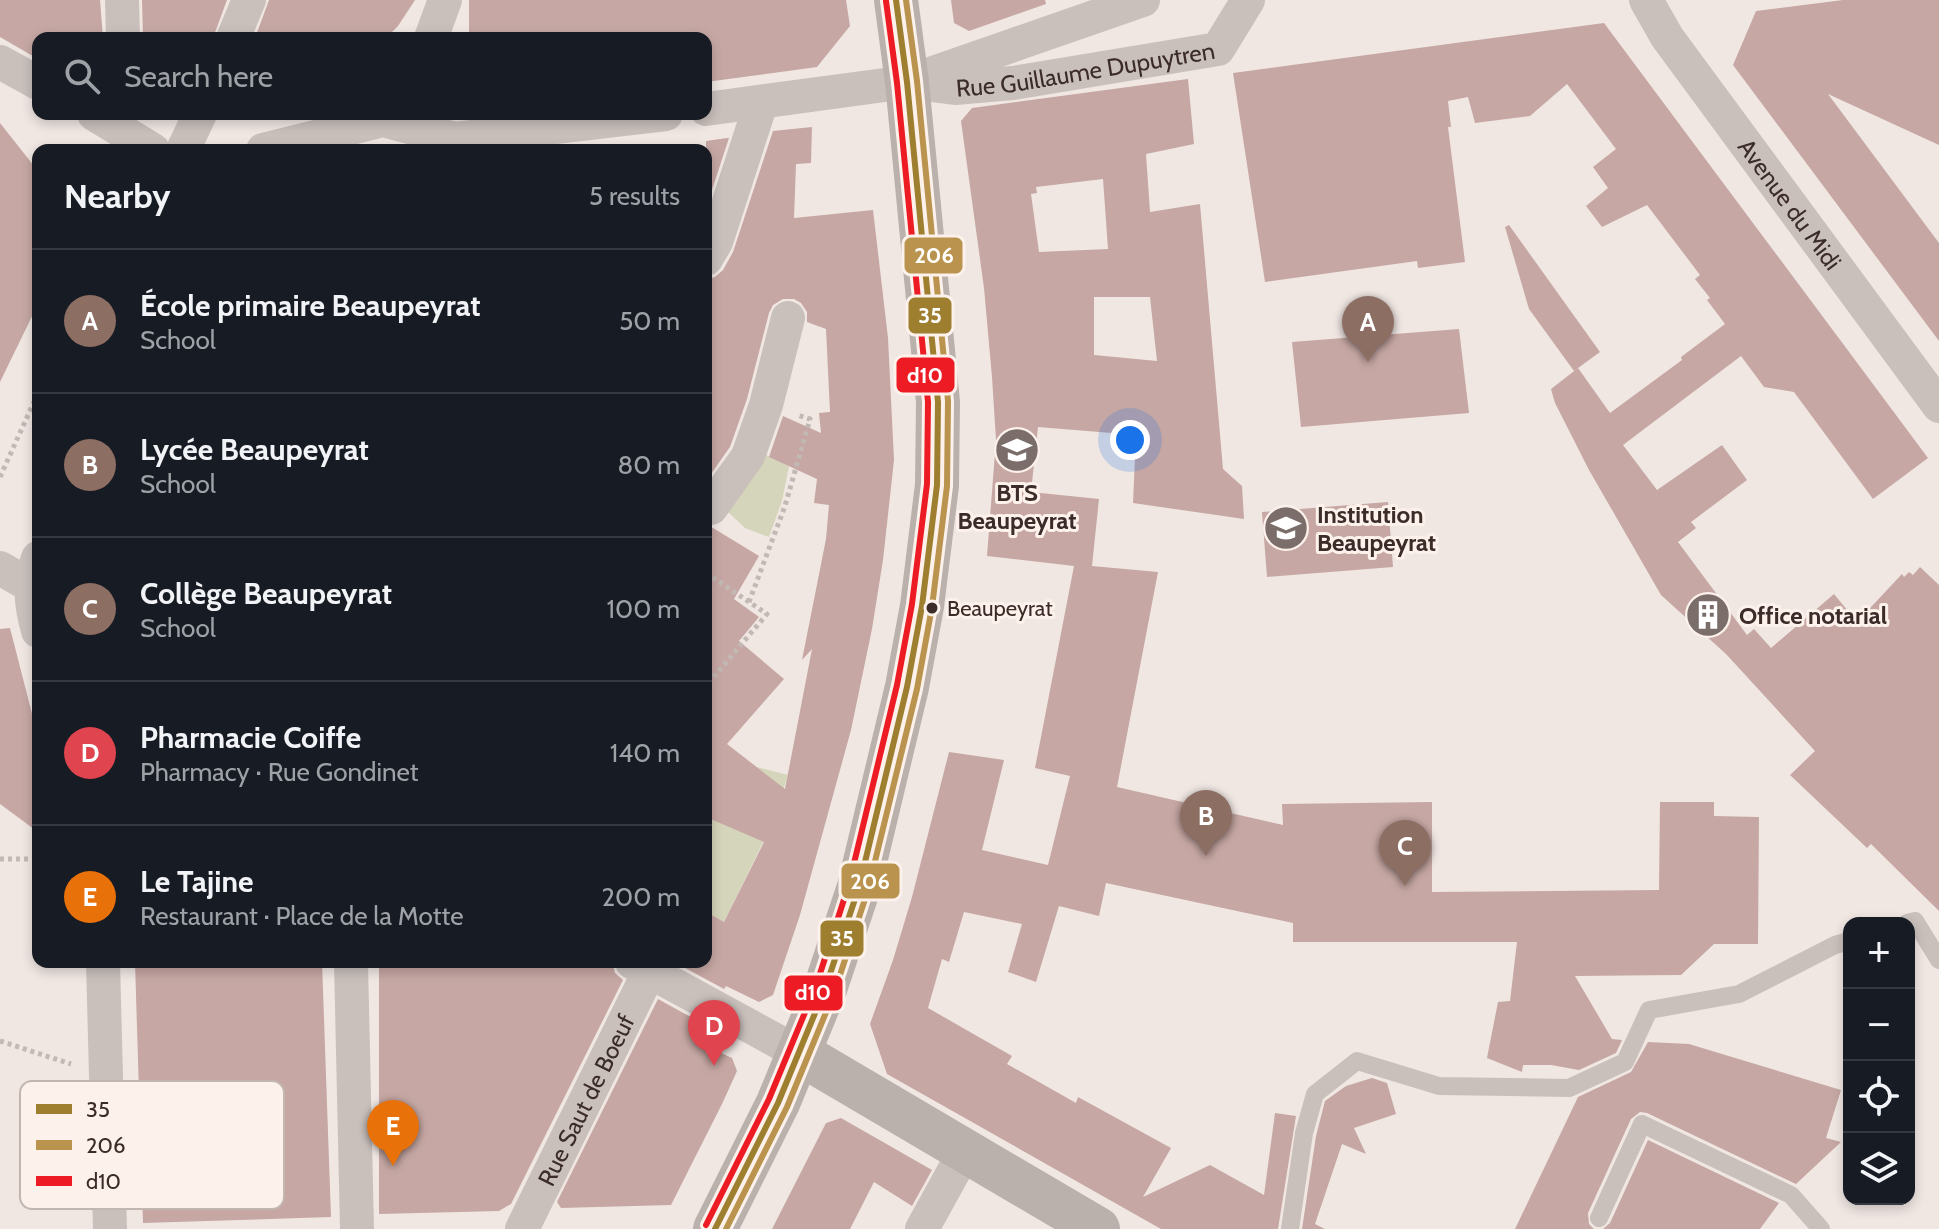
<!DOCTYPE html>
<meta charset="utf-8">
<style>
:root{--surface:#171b24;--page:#20242c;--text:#f1f3f6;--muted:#9ea1a6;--line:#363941;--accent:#0b8043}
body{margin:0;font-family:Cabin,sans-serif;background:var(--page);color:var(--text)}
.controls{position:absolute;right:24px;bottom:24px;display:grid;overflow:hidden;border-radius:16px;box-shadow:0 4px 12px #0003}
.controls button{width:72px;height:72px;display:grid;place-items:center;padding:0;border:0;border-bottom:2px solid var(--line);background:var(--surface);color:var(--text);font:40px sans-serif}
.you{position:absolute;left:1130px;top:440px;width:28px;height:28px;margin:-20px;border:6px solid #fff;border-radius:50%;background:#1a73e8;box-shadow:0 0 0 12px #1a73e833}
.badge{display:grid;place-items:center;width:52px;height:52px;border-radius:50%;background:var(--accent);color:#fff;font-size:26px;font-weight:700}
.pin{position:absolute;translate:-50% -66px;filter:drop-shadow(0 2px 4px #0008)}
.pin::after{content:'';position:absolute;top:42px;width:28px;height:24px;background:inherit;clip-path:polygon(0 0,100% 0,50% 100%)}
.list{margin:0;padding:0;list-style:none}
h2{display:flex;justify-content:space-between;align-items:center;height:104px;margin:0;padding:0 32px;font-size:34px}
h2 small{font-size:26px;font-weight:400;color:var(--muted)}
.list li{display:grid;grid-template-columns:52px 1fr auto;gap:24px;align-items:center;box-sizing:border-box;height:144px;padding:0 32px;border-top:2px solid var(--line)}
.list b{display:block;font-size:30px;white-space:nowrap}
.list p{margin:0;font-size:26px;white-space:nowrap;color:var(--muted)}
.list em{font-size:26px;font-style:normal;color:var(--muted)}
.icon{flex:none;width:44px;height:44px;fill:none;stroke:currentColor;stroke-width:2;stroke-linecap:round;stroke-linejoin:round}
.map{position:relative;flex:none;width:1939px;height:1229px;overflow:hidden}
.search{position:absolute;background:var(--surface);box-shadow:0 4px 12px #0003;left:32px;top:32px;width:680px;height:88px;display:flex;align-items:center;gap:20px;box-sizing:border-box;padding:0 28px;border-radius:16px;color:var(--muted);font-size:30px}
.panel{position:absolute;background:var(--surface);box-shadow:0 4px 12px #0003;left:32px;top:144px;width:680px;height:824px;border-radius:16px}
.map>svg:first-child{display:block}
.green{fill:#d5d5bb}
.building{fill:#c6a7a3;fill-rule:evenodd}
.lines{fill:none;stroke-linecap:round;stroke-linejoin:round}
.path{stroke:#c2b8b4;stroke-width:5;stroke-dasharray:4 4;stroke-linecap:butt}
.lane{stroke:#c9c0bc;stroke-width:18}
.street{stroke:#c9c0bc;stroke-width:34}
.secondary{stroke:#bab0ac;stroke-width:44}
.bus-1-casing{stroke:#fcf1eb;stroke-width:12}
.bus-2-casing{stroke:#fcf1eb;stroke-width:12}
.bus-3-casing{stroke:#fcf1eb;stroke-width:12}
.bus-1{stroke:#9e7f30;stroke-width:6}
.bus-2{stroke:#ba944e;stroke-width:6}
.bus-3{stroke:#ed1c24;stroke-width:6}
.bus-dot{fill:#3b2b29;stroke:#fcf1eb;stroke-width:3}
.labels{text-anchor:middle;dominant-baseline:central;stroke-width:6;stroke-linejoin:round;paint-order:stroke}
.bus-label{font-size:22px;fill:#3b2b29;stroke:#fcf1eb;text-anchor:start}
.street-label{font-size:24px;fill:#3b2b29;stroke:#fcf1eb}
.poi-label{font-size:24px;font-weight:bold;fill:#3b2b29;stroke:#fcf1eb;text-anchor:start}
.key{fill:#fcf1eb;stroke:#c2b6b1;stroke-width:2}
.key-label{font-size:22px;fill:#3b2b29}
.line-badge{stroke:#fcf1eb;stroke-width:3}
.badge-label{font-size:22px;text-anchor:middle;font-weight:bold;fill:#fff}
</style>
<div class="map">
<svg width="1939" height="1229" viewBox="0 0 1939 1229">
<rect width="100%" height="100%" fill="#f0e7e3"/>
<g class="green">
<path d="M762,453L789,466L782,501L769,537L745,528L725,509Z"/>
<path d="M757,767L788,775L773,822L724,922L706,913V817L762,772Z"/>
</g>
<g class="building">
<path d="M0,0H100L103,38H38V59L0,37Z"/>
<path d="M142,0H227L213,38H143Z"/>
<path d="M269,0H415L398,26L386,38H255Z"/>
<path d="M469,0H846L850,26L817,67L706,82V38H469Z"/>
<path d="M951,0H1045L1046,4L969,31L954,23Z"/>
<path d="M1843,0H1939V145L1828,94L1939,243V341L1733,65L1756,11Z"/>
<path d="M1604,23L1928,458L1873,499L1794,392L1764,387L1741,356L1623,445L1657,490L1722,445L1747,480L1691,522L1696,528L1678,542L1747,635L1754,629L1771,648L1834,594L1857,622L1902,574L1904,577L1909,572L1913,575L1920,567L1939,585V911L1871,844L1867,848L1790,775L1815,751L1726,654L1661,595L1589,470L1555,403L1551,389L1578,368L1610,413L1682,360L1681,357L1725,324L1707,300L1710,298L1695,279L1700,275L1647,205L1602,227L1586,206L1608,188L1593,167L1616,149L1567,84L1530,116L1475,123L1468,97L1448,101L1451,127H1448L1465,262L1418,268L1417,261L1265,282L1233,73Z"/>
<path d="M1188,79L1194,144L1146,154L1150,212L1200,204L1223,469L1242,486L1244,519L1133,503L1136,435L1038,427L1031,492L1099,499L1092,566L1158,572L1117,787L1283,825L1282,804L1432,802V892L1659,890L1660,802H1714V816L1759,817L1758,944H1714L1681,975L1575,976L1612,1039L1622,1040L1616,1053L1579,1070L1551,1065H1523L1522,1072L1487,1058L1498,1002L1510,1001L1517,942H1293V923L1106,883L1099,916L1059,906L1036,982L1008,972L1022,924L964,912L949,962L942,959L928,1008L1012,1056L1007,1064L1076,1103L1078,1097L1171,1148L1143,1197L1210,1165L1264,1195L1275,1113L1296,1116L1278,1229H1161L887,1074L870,1024L893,960L912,897L949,752L1004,760L982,850L1048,865L1070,776L1035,768L1074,566L987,556L996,440L992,377L984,288L961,121L972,108ZM1103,179L1108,249L1039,252L1031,194L1037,193L1036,187ZM1094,297H1150L1157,361L1094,355Z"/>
<path d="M0,123L38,171V304L0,382Z"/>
<path d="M812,127L811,163L796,164L794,218L873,210L888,338L894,460L883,560L872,629L851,730L800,915L773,995L759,1002L726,986L724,989L674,962H706V912L724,922L764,842L706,817V527L713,528L759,556L734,599L759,617L739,641L784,679L727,744L785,789L812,649L802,660L826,539L829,505L814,503L817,479L769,457L783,416L821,433L819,413L830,412L826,329L807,322V312L801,303L794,299H783L773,305L769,313L747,399L730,447L706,481V279L715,277L723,270L733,252L773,131Z"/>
<path d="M727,138H729L706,208V141Z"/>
<path d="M1509,225L1600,352L1574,371L1529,309L1505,227Z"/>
<path d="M1459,329L1469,413L1301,427L1292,342Z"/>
<path d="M1388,502L1393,567L1267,577L1262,512Z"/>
<path d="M10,628L38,737V832L0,804V629Z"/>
<path d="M135,962H322L331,1217L143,1223Z"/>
<path d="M379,962H612L615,973L623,980L511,1204L499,1211L379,1214Z"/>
<path d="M658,999L707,1026L699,1043L732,1058L737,1071L722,1104L671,1205L561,1208L557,1202Z"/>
<path d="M1648,1042L1689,1044L1841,1090L1826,1138L1841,1142L1796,1184L1647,1113L1640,1112L1631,1119L1588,1213L1589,1224L1594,1229H1515L1578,1097L1631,1072Z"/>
<path d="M1372,1078L1387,1083L1396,1114L1354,1128L1366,1154L1342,1144L1315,1224L1325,1229H1302L1316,1136L1325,1101L1346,1086Z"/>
<path d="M841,1118L932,1170L912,1206L874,1182L850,1229H772L826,1123Z"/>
<path d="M1648,1140L1779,1203L1760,1229H1603L1610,1223Z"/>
</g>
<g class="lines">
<g class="path">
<path d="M0,477L38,393"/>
<path d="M706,573L767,614L706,686"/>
<path d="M749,602L785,506L810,419L797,415"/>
<path d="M0,859H38"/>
<path d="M0,1041L71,1064"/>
</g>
<g class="lane">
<path d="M1907,923L1915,921L1939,960"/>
<path d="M1599,1218L1642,1124L1791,1195L1821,1229"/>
<path d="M1290,1229L1304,1133L1315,1094L1357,1061L1439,1086L1569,1088L1625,1062L1649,1010L1739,994L1835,945L1849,941"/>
</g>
<g class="street">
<path d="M122,0L123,38"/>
<path id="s1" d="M1646,0L1667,37L1939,406"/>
<path d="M233,38L249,0"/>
<path d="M431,38L445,0"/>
<path d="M0,62L38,83"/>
<path id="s2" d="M915,83L955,88L1013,83L1218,49L1248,0"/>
<path d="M706,109L907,82L1143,0"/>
<path d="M94,114L153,150"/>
<path d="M183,150L200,114"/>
<path d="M263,150L383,120L455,139L666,114"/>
<path d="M706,259L716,242L761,103"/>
<path d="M706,506L711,508L748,456L766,405L788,318"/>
<path d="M38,558C28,583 31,606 38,631"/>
<path d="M0,568L38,590"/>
<path d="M103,962L110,1229"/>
<path d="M351,962L357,1229"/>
<path d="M632,962L799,1053"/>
<path id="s3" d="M522,1229L650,970"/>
<path d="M922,1229L965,1151"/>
</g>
<g class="secondary">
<path d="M799,1053L1098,1229"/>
<path d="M715,1229L778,1103L825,989L859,887L907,687L922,606L937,485L938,402L907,82L896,0"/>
</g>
<g class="bus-1-casing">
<path id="bus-1" d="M715,1229L778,1103L825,989L859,887L907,687L922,606L937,485L938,402L907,82L896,0"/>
</g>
<g class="bus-2-casing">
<path id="bus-2" d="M726,1229L787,1107L834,993L868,890L917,689L932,607L947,486L948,401L917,81L906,0"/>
</g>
<g class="bus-3-casing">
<path id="bus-3" d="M706,1225L769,1099L816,986L849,884L897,685L912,604L927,484L928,402L897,83L886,1"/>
</g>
<use href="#bus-1" class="bus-1"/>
<use href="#bus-2" class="bus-2"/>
<use href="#bus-3" class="bus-3"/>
</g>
<defs>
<g id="school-disc" transform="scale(2.3)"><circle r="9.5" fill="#7a6d6a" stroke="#fcf1eb"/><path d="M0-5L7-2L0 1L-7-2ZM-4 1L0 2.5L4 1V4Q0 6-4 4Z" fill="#fff"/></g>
<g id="building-disc" transform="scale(2.3)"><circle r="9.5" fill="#7a6d6a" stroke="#fcf1eb"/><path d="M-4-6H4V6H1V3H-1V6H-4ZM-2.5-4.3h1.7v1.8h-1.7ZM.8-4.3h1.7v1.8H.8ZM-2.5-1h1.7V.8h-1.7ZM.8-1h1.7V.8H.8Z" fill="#fff"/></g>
</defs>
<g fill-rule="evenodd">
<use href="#school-disc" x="1017" y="450"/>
<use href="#school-disc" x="1286" y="528"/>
<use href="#building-disc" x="1708" y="615"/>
</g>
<circle class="bus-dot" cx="932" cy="608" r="7"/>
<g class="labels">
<g class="bus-label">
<text x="947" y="608">Beaupeyrat</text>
</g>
<g class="street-label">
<text stroke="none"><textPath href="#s2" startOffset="172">Rue Guillaume Dupuytren</textPath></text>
<text stroke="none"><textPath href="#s1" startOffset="250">Avenue du Midi</textPath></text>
<text stroke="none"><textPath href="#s3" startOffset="144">Rue Saut de Boeuf</textPath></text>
</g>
<g class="poi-label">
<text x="1017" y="492" text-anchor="middle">BTS<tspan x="1017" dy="28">Beaupeyrat</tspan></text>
<text x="1317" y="514">Institution<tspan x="1317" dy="28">Beaupeyrat</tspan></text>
<text x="1739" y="615">Office notarial</text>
</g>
</g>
<rect x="20" y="1081" width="264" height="128" rx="12" class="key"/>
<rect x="36" y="1104" width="36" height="10" fill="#9e7f30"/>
<rect x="36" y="1140" width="36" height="10" fill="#ba944e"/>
<rect x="36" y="1176" width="36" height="10" fill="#ed1c24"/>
<g class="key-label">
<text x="86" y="1117">35</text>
<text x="86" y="1153">206</text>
<text x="86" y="1189">d10</text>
</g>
<g class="line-badge">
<rect x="903" y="236" width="61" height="39" rx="8" fill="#ba944e"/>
<rect x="907" y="296" width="46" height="39" rx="8" fill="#9e7f30"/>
<rect x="895" y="356" width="61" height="38" rx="8" fill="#ed1c24"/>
<rect x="840" y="862" width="61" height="38" rx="8" fill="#ba944e"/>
<rect x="819" y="919" width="46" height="39" rx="8" fill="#9e7f30"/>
<rect x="783" y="974" width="61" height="38" rx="8" fill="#ed1c24"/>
</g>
<g class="badge-label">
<text x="934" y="263">206</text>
<text x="930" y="323">35</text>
<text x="925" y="383">d10</text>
<text x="870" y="889">206</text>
<text x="842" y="946">35</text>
<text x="813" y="1000">d10</text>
</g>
</svg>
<div class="controls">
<button>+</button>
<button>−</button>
<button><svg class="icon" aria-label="locate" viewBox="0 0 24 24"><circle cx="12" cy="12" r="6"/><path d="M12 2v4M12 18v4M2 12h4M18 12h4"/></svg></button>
<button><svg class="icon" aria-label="layers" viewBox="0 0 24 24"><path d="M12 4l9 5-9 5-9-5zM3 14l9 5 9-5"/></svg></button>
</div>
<div class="you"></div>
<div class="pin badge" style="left:1368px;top:362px;background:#8d6e63">A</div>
<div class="pin badge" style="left:1206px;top:856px;background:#8d6e63">B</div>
<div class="pin badge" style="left:1405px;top:886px;background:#8d6e63">C</div>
<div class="pin badge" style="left:714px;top:1066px;background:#e0444e">D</div>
<div class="pin badge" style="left:393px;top:1166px;background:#e8710a">E</div>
<div class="search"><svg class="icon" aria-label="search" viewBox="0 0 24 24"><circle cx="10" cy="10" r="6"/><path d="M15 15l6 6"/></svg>Search here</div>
<section class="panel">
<h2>Nearby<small>5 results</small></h2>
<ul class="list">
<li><span class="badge" style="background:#8d6e63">A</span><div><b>École primaire Beaupeyrat</b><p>School</p></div><em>50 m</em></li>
<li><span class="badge" style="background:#8d6e63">B</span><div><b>Lycée Beaupeyrat</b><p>School</p></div><em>80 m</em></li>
<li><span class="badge" style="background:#8d6e63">C</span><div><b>Collège Beaupeyrat</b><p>School</p></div><em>100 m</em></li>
<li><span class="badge" style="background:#e0444e">D</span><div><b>Pharmacie Coiffe</b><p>Pharmacy · Rue Gondinet</p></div><em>140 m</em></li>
<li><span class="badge" style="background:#e8710a">E</span><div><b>Le Tajine</b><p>Restaurant · Place de la Motte</p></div><em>200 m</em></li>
</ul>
</section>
</div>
